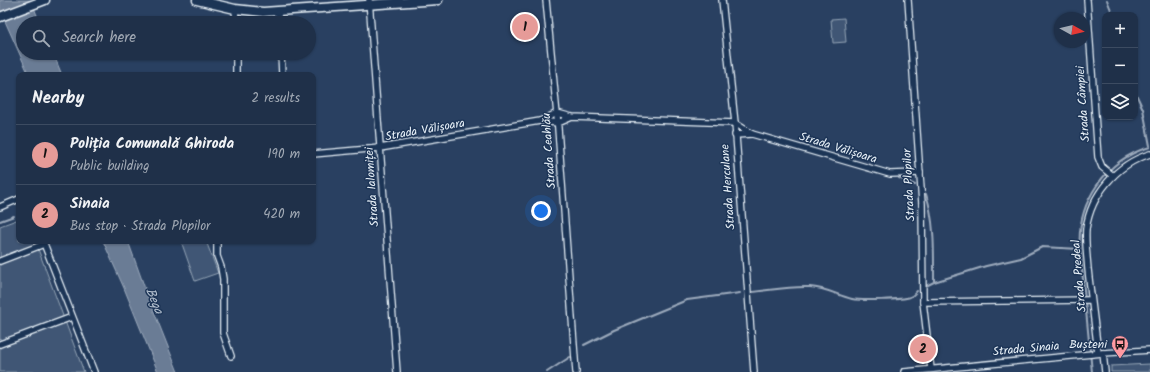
<!DOCTYPE html>
<meta charset="utf-8">
<style>
:root{--surface:#1f3049;--page:#2c3c53;--text:#f1f3f6;--muted:#a1a9b4;--line:#3c4b61;--accent:#e69b98}
body{margin:0;font-family:Kalam,sans-serif;background:var(--page);color:var(--text)}
.controls{position:absolute;right:12px;top:12px;display:grid;overflow:hidden;border-radius:8px;box-shadow:0 1px 3px #0004}
.controls button{width:36px;height:36px;display:grid;place-items:center;padding:0;border:0;border-bottom:1px solid var(--line);background:var(--surface);color:var(--text);font:20px sans-serif}
.compass{position:absolute;left:1054px;top:12px;width:36px;height:36px;border-radius:50%;background:var(--surface);box-shadow:0 1px 3px #0004;rotate:98deg}
.you{position:absolute;left:541px;top:211px;width:14px;height:14px;margin:-10px;border:3px solid #fff;border-radius:50%;background:#1a73e8;box-shadow:0 0 0 6px #1a73e833}
.badge{display:grid;place-items:center;width:26px;height:26px;border-radius:50%;background:var(--accent);color:#111;font-size:13px;font-weight:700}
.pin{position:absolute;translate:-50% -50%;border:2px solid #fff;box-shadow:0 1px 4px #0006}
.list{margin:0;padding:0;list-style:none}
h2{display:flex;justify-content:space-between;align-items:center;height:52px;margin:0;padding:0 16px;font-size:17px}
h2 small{font-size:13px;font-weight:400;color:var(--muted)}
.list li{display:grid;grid-template-columns:26px 1fr auto;gap:12px;align-items:center;box-sizing:border-box;height:60px;padding:0 16px;border-top:1px solid var(--line)}
.list b{display:block;font-size:15px;white-space:nowrap}
.list p{margin:0;font-size:13px;white-space:nowrap;color:var(--muted)}
.list em{font-size:13px;font-style:normal;color:var(--muted)}
.icon{flex:none;width:22px;height:22px;fill:none;stroke:currentColor;stroke-width:2;stroke-linecap:round;stroke-linejoin:round}
.map{position:relative;flex:none;width:1150px;height:372px;overflow:hidden}
.search{position:absolute;background:var(--surface);box-shadow:0 1px 3px #0004;left:16px;top:16px;width:300px;height:44px;display:flex;align-items:center;gap:10px;box-sizing:border-box;padding:0 14px;border-radius:22px;color:var(--muted);font-size:15px}
.panel{position:absolute;background:var(--surface);box-shadow:0 1px 3px #0004;left:16px;top:72px;width:300px;height:172px;border-radius:8px}
.map>svg:first-child{display:block}
.green{fill:#415774;stroke:#94a4b6}
.water{fill:#6b7c95;stroke:#9dabbd}
.lines{fill:none;stroke-linecap:round;stroke-linejoin:round}
.stream{stroke:#9dabbd;stroke-width:2}
.street-casing{stroke:#e8f1f8;stroke-width:8}
.secondary-casing{stroke:#e8f1f8;stroke-width:11}
.street{stroke:#1d3557;stroke-width:5.5}
.secondary{stroke:#1d3557;stroke-width:8}
.labels{text-anchor:middle;dominant-baseline:central;stroke-width:3;stroke-linejoin:round;paint-order:stroke}
.street-label{font-size:12px;fill:#e8f1f8;stroke:#1d3557}
.poi-label{font-size:12px;fill:#e8f1f8;stroke:#1d3557;text-anchor:end}
.water-label{font-size:13px;font-style:italic;fill:#b6c2d0;stroke:#1d3557}
</style>
<div class="map">
<svg width="1150" height="372" viewBox="0 0 1150 372">
<rect width="100%" height="100%" fill="#294061"/>
<filter id="ink" filterUnits="userSpaceOnUse"><feTurbulence type="fractalNoise" baseFrequency=".025" numOctaves="2"/><feDisplacementMap in="SourceGraphic" scale="8" xChannelSelector="R" yChannelSelector="G"/><feConvolveMatrix kernelMatrix="1 2 1 2 8 2 1 2 1" color-interpolation-filters="sRGB"/></filter>
<g filter="url(#ink)">
<g class="green">
<path d="M844,18L846,42L833,43L831,19Z"/>
<path d="M19,219V241H35L84,372H0V226Z"/>
<path d="M181,241H206L218,273L195,281Z"/>
<path d="M1150,364V372H1111V366Z"/>
</g>
<g class="water">
<path d="M0,0H31L40,23H23V53H53L62,75H29L0,10Z"/>
<path d="M103,241H128L147,294L178,372H158L124,288Z"/>
</g>
<g class="lines">
<g class="stream">
<path d="M1107,0L1113,15"/>
<path d="M1135,92L1143,109L1150,146"/>
<path d="M548,120L564,118"/>
<path d="M899,178L915,185"/>
<path d="M926,194C935,222 934,252 934,282"/>
<path d="M0,221L14,216"/>
<path d="M1080,249L1092,372"/>
<path d="M926,286L934,282L986,266L1021,258L1042,247L1080,249C1076,203 1106,159 1150,147"/>
<path d="M752,292C771,290 791,286 810,287C826,288 837,295 852,299C860,301 903,300 910,297C913,296 915,293 917,291"/>
<path d="M584,345L614,330L687,300L740,293"/>
<path d="M547,372L570,357"/>
</g>
<g class="street-casing">
<g id="street">
<path d="M369,0L397,372"/>
<path d="M546,0L557,115L576,372"/>
<path d="M722,0L735,123L754,372"/>
<path d="M908,0L922,204L923,302L931,369"/>
<path d="M1087,0L1098,157L1102,167L1113,176"/>
<path d="M235,9L236,23"/>
<path d="M278,12L279,23"/>
<path d="M236,53V75"/>
<path d="M281,53L282,75"/>
<path d="M572,117L558,123L540,121L557,113L572,117L735,123L752,134L735,135"/>
<path d="M752,134L890,174L920,173"/>
<path d="M313,154L380,148L540,121"/>
<path d="M0,207L19,199"/>
<path d="M43,241L94,372"/>
<path d="M217,241V256L221,267L223,279V333L231,356"/>
<path d="M0,261L44,244"/>
<path d="M923,302L1091,300"/>
<path d="M0,344L72,317"/>
<path d="M1098,353C1095,325 1091,297 1088,269C1087,256 1085,242 1086,229C1091,194 1117,164 1150,154"/>
<path d="M1103,353L1105,372"/>
<path d="M904,372L1103,353L1150,350"/>
</g>
</g>
<g class="secondary-casing">
<g id="secondary">
<path d="M197,0L235,9L263,12L438,0"/>
<path d="M0,17L45,0"/>
</g>
</g>
<use href="#street" class="street"/>
<use href="#secondary" class="secondary"/>
</g>
</g>
<defs>
<g id="bus-pin" transform="scale(0.9)"><path d="M0 17L-7.5 6A9.5 9.5 0 1 1 7.5 6Z" fill="#ff9aa2" stroke="#1d3557"/><path d="M-5-6H5V4H4V6H2V4H-2V6H-4V4H-5ZM-3.5-4V0h7V-4ZM-3.5 1.2v1.5H-2V1.2ZM2 1.2v1.5H3.5V1.2Z" fill="#111"/></g>
</defs>
<g fill-rule="evenodd">
<use href="#bus-pin" x="1120" y="344"/>
</g>
<g class="labels">
<g class="street-label">
<text transform="translate(1083 104) rotate(-94)">Strada Câmpiei</text>
<text transform="translate(425 130) rotate(-10)">Strada Vălișoara</text>
<text transform="translate(838 148) rotate(17)">Strada Vălișoara</text>
<text transform="translate(549 151) rotate(-94)">Strada Ceahlău</text>
<text transform="translate(909 185) rotate(-93)">Strada Plopilor</text>
<text transform="translate(372 187) rotate(-94)">Strada Ialomiței</text>
<text transform="translate(728 187) rotate(-94)">Strada Herculane</text>
<text transform="translate(1079 276) rotate(-95)">Strada Predeal</text>
<text transform="translate(1026 349) rotate(-5)">Strada Sinaia</text>
</g>
<g class="poi-label">
<text x="1107" y="344">Bușteni</text>
</g>
<g class="water-label">
<text transform="translate(154 301) rotate(68)">Bega</text>
</g>
</g>
</svg>
<div class="controls">
<button>+</button>
<button>−</button>
<button><svg class="icon" aria-label="layers" viewBox="0 0 24 24"><path d="M12 4l9 5-9 5-9-5zM3 14l9 5 9-5"/></svg></button>
</div>
<svg class="compass" viewBox="-18 -18 36 36"><path d="M0-13l5 13h-10z" fill="#e53935"/><path d="M0 13l5-13h-10z" fill="#a1a9b4"/></svg>
<div class="you"></div>
<div class="pin badge" style="left:525px;top:27px">1</div>
<div class="pin badge" style="left:923px;top:349px">2</div>
<div class="search"><svg class="icon" aria-label="search" viewBox="0 0 24 24"><circle cx="10" cy="10" r="6"/><path d="M15 15l6 6"/></svg>Search here</div>
<section class="panel">
<h2>Nearby<small>2 results</small></h2>
<ul class="list">
<li><span class="badge">1</span><div><b>Poliția Comunală Ghiroda</b><p>Public building</p></div><em>190 m</em></li>
<li><span class="badge">2</span><div><b>Sinaia</b><p>Bus stop · Strada Plopilor</p></div><em>420 m</em></li>
</ul>
</section>
</div>
